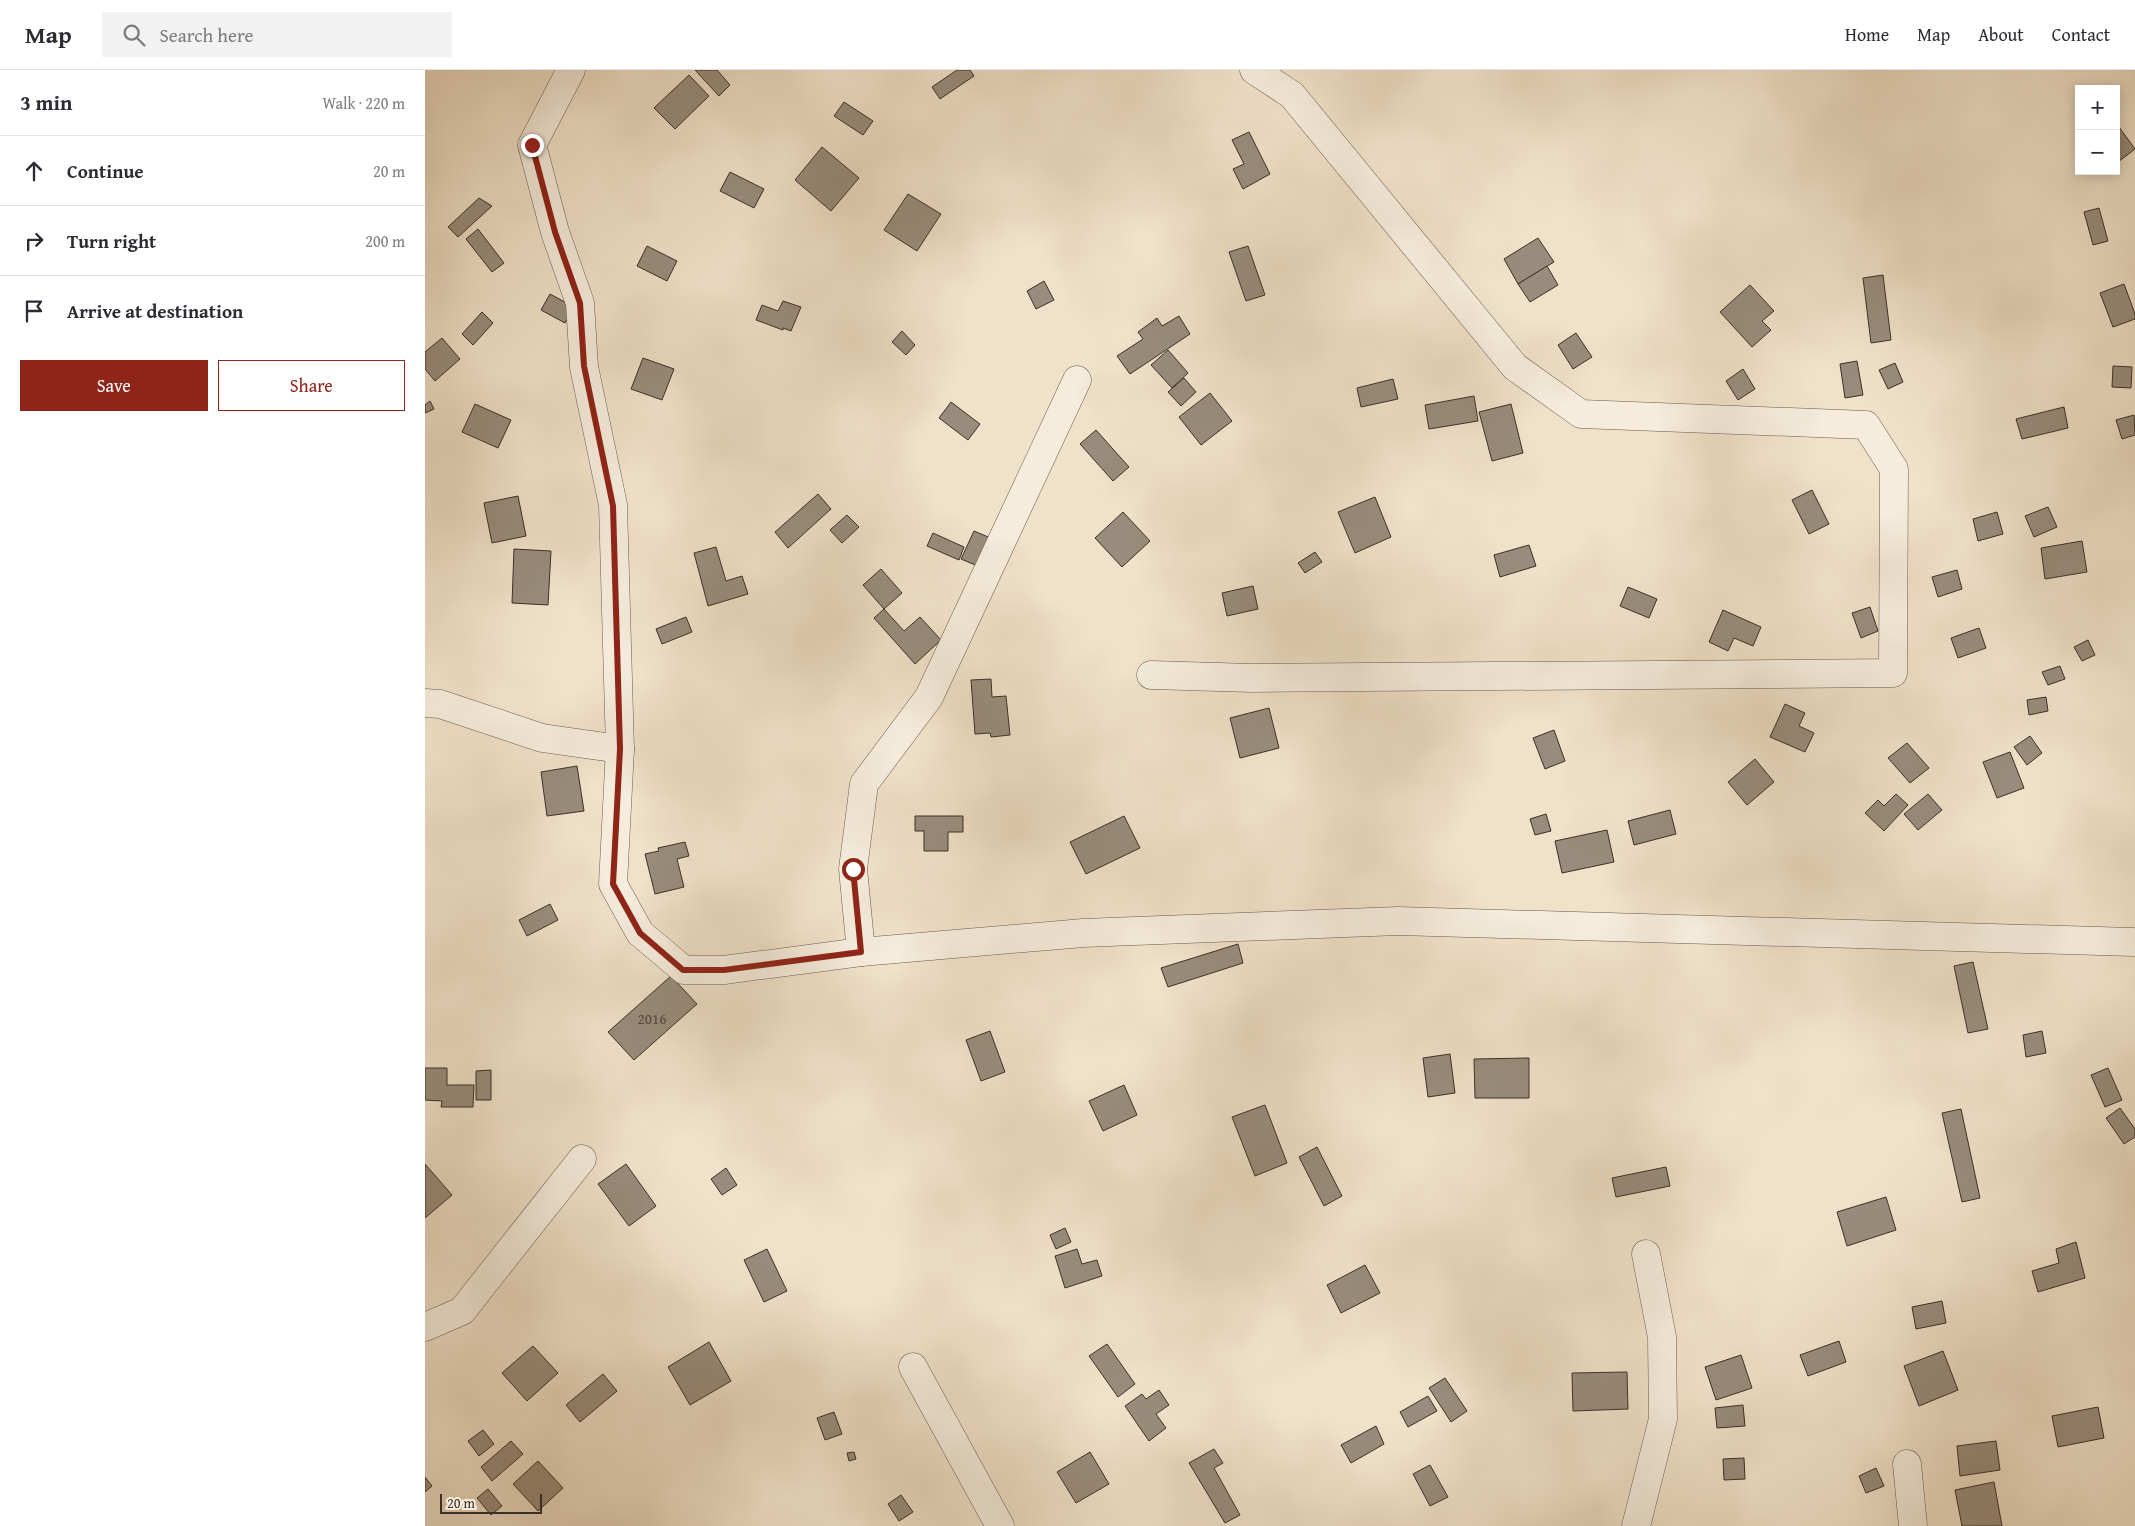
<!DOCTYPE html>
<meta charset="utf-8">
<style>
:root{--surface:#fff;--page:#f2f2f3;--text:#2b2b33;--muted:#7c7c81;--line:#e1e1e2;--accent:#8f2418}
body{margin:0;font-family:"Gentium Book Plus",serif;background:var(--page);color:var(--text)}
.controls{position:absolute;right:15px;top:15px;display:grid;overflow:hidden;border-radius:0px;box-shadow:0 2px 12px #0003}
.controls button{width:45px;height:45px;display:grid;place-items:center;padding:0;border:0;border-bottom:1px solid var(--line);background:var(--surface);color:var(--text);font:25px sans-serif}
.scale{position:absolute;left:15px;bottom:12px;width:102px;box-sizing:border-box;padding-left:5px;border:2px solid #3b3028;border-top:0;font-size:14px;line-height:18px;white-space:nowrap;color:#3b3028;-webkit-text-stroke:4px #f5ecdc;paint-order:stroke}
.stop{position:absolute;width:15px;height:15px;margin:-11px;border:4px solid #8f2418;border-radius:50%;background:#fff}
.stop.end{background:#8f2418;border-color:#fff;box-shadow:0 1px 5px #0008}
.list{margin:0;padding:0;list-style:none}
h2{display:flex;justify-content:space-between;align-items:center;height:65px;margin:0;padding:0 20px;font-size:21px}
h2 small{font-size:16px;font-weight:400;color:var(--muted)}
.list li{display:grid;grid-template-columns:32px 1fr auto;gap:15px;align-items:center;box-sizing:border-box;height:70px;padding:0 20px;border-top:1px solid var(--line)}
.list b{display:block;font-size:19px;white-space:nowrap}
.list em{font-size:16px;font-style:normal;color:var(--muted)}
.actions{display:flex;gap:10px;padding:15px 20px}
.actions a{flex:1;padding:11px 0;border:1px solid var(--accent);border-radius:0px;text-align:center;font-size:18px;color:var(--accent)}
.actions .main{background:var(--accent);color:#fff}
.icon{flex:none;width:28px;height:28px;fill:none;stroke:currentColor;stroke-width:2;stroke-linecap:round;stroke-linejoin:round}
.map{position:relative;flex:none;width:1710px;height:1456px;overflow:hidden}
header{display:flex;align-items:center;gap:30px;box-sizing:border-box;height:70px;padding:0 25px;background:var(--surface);border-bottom:1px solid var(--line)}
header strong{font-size:24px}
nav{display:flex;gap:28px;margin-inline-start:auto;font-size:18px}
.search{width:350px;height:45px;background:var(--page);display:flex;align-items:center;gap:12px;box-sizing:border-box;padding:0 18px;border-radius:0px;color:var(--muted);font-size:19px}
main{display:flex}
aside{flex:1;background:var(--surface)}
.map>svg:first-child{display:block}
.building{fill:#998c7c;stroke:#3b3028}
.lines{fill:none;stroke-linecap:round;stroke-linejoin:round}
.minor-casing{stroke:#685c50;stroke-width:29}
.minor{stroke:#f5ecdc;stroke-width:28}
.route{stroke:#8f2418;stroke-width:6}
.labels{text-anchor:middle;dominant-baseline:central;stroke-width:4;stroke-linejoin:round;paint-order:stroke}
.number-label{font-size:15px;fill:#52473d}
</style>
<header>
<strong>Map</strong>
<div class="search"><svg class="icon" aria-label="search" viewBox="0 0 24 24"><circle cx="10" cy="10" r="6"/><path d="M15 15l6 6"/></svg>Search here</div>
<nav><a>Home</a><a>Map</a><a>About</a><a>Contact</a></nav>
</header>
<main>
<aside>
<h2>3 min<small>Walk · 220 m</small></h2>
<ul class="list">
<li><svg class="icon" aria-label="ahead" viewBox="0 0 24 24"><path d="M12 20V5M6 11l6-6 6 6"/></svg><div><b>Continue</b></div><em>20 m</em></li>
<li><svg class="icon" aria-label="right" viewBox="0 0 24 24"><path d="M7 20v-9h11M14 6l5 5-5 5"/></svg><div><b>Turn right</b></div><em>200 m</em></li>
<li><svg class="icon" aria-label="arrive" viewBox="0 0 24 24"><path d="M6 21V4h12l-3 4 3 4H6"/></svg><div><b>Arrive at destination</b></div></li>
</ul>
<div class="actions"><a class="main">Save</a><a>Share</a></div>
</aside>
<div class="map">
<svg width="1710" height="1456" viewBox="0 0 1710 1456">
<rect width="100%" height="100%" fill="#f0e1c9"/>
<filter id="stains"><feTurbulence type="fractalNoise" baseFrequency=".004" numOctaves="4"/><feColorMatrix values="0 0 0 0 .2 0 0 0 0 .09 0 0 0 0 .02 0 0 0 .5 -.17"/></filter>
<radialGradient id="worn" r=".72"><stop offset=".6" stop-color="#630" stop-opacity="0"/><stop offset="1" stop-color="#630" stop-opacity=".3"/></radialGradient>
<g class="building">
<path d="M270,0H292L305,15L294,26Z"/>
<path d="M532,0H545L549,6L515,29L507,17Z"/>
<path d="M264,5L284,26L250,59L229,38Z"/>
<path d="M419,32L448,51L438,65L409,46Z"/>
<path d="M1691,53L1710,79L1693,92L1691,89Z"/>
<path d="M824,62L845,104L818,119L808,99L819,94L807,70Z"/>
<path d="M397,77L434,108L406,141L370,110Z"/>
<path d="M305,102L339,119L329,138L295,121Z"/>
<path d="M483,124L516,144L492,181L459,160Z"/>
<path d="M54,128L67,136L33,167L23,157Z"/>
<path d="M1674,138L1683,171L1668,175L1659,142Z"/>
<path d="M53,159L79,193L67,202L41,169Z"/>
<path d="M1113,168L1129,192L1093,214L1079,189Z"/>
<path d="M222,176L252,191L242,211L212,196Z"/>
<path d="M823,176L840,225L821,231L804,182Z"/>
<path d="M1122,196L1133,215L1105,232L1093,214Z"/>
<path d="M1458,205L1466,270L1446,273L1438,208Z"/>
<path d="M619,211L629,230L611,239L602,221Z"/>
<path d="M1699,214L1710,244V249L1688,257L1675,223Z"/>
<path d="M1325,215L1349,241L1337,251L1346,260L1327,277L1295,242Z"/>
<path d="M125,224L149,237L140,253L116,240Z"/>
<path d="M358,231L376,237L366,261L358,258V260L331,250L337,235L353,241Z"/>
<path d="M57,242L68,253L48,275L37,264Z"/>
<path d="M754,246L765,264L705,304L692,286L718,269L713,262L732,248L737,256Z"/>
<path d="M477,261L490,275L481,285L467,272Z"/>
<path d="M1151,263L1167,287L1148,299L1133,275Z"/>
<path d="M17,268L35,289L10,311L0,299V282Z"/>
<path d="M743,280L763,303L747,318L726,295Z"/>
<path d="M218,288L249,299L237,330L206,319Z"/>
<path d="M1432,291L1438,325L1420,328L1415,294Z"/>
<path d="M1470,293L1478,312L1463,319L1454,300Z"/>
<path d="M1688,296L1707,297L1706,318L1687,317Z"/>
<path d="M1318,299L1330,319L1313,330L1301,311Z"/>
<path d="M759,308L771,322L756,336L743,322Z"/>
<path d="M968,309L973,329L936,337L932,318Z"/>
<path d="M785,323L807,351L776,375L754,347Z"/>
<path d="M1049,326L1053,351L1004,359L1000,335Z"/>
<path d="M5,331L9,339L0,343V335Z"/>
<path d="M526,332L555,354L543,370L514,348Z"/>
<path d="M50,334L86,350L73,378L37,362Z"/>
<path d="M1086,334L1098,383L1067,391L1054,342Z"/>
<path d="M1639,337L1643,358L1597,369L1591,349Z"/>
<path d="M1709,345L1710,365L1697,369L1691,350Z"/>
<path d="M671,360L704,397L688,411L655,374Z"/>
<path d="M1387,420L1404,454L1384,464L1367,430Z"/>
<path d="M393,424L406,439L363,478L350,462Z"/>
<path d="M93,426L101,466L67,473L59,433Z"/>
<path d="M950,427L966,467L930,483L913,442Z"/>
<path d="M1623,437L1632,457L1609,467L1600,446Z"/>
<path d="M698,442L725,471L697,497L670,468Z"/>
<path d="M1572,442L1578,464L1553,471L1548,449Z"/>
<path d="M422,445L434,457L417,473L405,460Z"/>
<path d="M549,461L568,469L555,497L536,489Z"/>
<path d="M508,463L539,477L534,490L502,476Z"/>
<path d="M1657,471L1662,502L1620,509L1616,478Z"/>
<path d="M1104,475L1111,496L1075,507L1069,485Z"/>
<path d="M291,477L301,511L317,506L323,524L283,536L269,483Z"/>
<path d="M89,479L126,481L123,535L87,533Z"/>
<path d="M890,482L897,492L880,503L873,493Z"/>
<path d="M456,499L477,523L459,539L438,515Z"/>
<path d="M1532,500L1537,519L1513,527L1507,507Z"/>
<path d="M828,516L833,539L802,546L797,523Z"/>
<path d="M1203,517L1232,529L1224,548L1195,536Z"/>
<path d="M1445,537L1453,561L1436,568L1427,543Z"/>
<path d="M459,539L479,561L495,547L516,570L490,594L449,548Z"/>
<path d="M1298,540L1336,557L1328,576L1309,568L1303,581L1284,572Z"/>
<path d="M261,547L267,562L237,574L231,559Z"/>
<path d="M1554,558L1561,578L1533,588L1526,568Z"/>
<path d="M1663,570L1670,585L1657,591L1649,577Z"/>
<path d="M1635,596L1640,609L1623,615L1617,602Z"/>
<path d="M566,609L567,627L581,626L585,665L566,667L565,663L550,664L546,610Z"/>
<path d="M1621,627L1623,641L1604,645L1602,630Z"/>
<path d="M1360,634L1380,643L1374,656L1389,663L1380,682L1345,667Z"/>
<path d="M844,638L854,678L815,688L805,648Z"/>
<path d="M1129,660L1140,691L1120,699L1108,668Z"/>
<path d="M1605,666L1617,683L1602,695L1589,677Z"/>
<path d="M1482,673L1504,698L1485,713L1463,688Z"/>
<path d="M1585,682L1599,718L1572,728L1558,692Z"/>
<path d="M1330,689L1349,712L1322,735L1303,712Z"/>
<path d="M152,696L159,741L122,746L116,702Z"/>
<path d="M1471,724L1483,735L1459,761L1440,743L1453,730L1459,736Z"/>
<path d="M1503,724L1517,740L1493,760L1479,744Z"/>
<path d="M1245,740L1251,764L1209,775L1203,751Z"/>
<path d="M1121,744L1126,761L1110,765L1105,749Z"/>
<path d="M490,746H538V762H523V781H499V761H490Z"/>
<path d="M699,746L715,778L661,804L645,772Z"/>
<path d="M1182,760L1189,792L1137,803L1130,771Z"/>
<path d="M260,772L264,786L252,789L259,817L230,824L220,784L234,781L233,778Z"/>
<path d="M125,834L133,850L102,866L94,850Z"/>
<path d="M813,874L818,893L743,917L736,898Z"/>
<path d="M1548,892L1563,959L1543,963L1529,896Z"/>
<path d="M246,906L272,934L209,990L183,962Z"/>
<path d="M565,961L580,1002L556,1011L541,970Z"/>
<path d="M1617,961L1621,983L1601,987L1598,965Z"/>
<path d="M1025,984L1030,1023L1003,1027L998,988Z"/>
<path d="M1104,988V1028H1050L1049,989Z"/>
<path d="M0,998H22V1015H49L48,1037H16L17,1031L0,1030Z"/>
<path d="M1683,998L1697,1030L1680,1037L1666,1005Z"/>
<path d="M66,1000V1030H51V1001Z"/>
<path d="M699,1015L712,1045L678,1061L664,1031Z"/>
<path d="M840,1035L862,1093L830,1106L807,1047Z"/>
<path d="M1695,1038L1710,1059V1067L1699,1074L1681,1048Z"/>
<path d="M1536,1039L1555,1128L1537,1132L1517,1043Z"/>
<path d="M892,1077L917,1126L899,1136L874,1087Z"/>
<path d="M0,1094L27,1125L0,1148Z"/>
<path d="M201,1094L231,1136L204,1156L173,1114Z"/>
<path d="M1241,1097L1245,1116L1191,1127L1187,1108Z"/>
<path d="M301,1098L312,1115L297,1125L286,1109Z"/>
<path d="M1461,1127L1471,1160L1422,1176L1412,1142Z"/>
<path d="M640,1158L646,1172L631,1179L625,1165Z"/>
<path d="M1651,1172L1660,1208L1613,1222L1607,1201L1634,1193L1631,1179Z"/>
<path d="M342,1179L362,1221L339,1232L319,1190Z"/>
<path d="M652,1179L657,1194L672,1190L677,1206L640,1218L630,1186Z"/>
<path d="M940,1195L955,1223L916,1243L902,1215Z"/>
<path d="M1517,1231L1521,1253L1491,1259L1487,1237Z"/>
<path d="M1414,1271L1421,1292L1383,1306L1375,1285Z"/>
<path d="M284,1272L306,1311L265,1335L243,1297Z"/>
<path d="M682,1274L710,1314L693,1327L664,1286Z"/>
<path d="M108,1276L133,1303L102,1331L77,1303Z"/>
<path d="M1518,1281L1533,1320L1494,1336L1479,1296Z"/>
<path d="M1316,1285L1327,1318L1291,1330L1280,1297Z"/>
<path d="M1202,1302L1203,1339L1148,1341L1147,1303Z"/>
<path d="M178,1304L192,1321L155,1352L141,1335Z"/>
<path d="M1020,1308L1042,1341L1026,1352L1004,1318Z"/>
<path d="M734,1320L744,1335L731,1344L741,1358L724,1371L700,1336L717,1324L721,1329Z"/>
<path d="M1003,1326L1012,1341L983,1357L975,1342Z"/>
<path d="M1318,1335L1320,1356L1292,1358L1290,1338Z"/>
<path d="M1673,1337L1679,1368L1633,1377L1627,1346Z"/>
<path d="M409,1342L417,1364L400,1370L392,1348Z"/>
<path d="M951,1356L959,1374L926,1393L916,1375Z"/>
<path d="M58,1360L69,1374L54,1386L43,1371Z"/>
<path d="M86,1371L98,1384L67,1411L56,1397Z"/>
<path d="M1571,1371L1575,1400L1535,1406L1532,1376Z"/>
<path d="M789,1379L798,1393L789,1398L815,1445L800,1453L764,1393Z"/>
<path d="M429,1382L431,1389L424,1391L422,1383Z"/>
<path d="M665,1382L684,1414L651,1433L632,1402Z"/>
<path d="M1319,1388L1320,1409L1299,1410L1298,1389Z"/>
<path d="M113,1391L138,1418L113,1441L88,1414Z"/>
<path d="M1005,1395L1023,1427L1005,1436L988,1404Z"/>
<path d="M1451,1398L1459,1416L1441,1423L1434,1406Z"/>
<path d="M0,1407L7,1416L0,1422Z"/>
<path d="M1569,1412L1577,1456H1537L1530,1420Z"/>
<path d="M63,1419L77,1436L66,1445L52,1428Z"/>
<path d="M476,1425L488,1442L474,1451L463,1434Z"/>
</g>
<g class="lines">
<g class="minor-casing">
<g id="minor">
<path d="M146,0L107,75L130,162L155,233L159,297L188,435L195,679L188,814L215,863L259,900H299L436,882L658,863L973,851L1708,872"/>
<path d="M726,605L827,608L1468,603L1469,399L1441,355L1156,344L1090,297L867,25L829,0"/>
<path d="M0,633L15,634L117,668L195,679"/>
<path d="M436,882L428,799L439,714L504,627L652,310"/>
<path d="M0,1257L37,1241L157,1089"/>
<path d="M488,1297L575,1456"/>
<path d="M1482,1394L1488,1456"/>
<path d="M1211,1456L1238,1349L1237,1267L1221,1184"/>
</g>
</g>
<use href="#minor" class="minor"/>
</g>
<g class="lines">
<path class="route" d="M107,75L130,162L155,233L159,296L188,436L195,679L188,814L215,863L258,900H299L436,882L428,799"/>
</g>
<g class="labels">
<g class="number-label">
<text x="227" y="948">2016</text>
</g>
</g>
<rect width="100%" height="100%" filter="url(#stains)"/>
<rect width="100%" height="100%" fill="url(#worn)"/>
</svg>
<div class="controls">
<button>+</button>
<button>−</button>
</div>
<div class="scale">20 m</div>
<div class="stop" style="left:428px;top:799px"></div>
<div class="stop end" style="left:107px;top:75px"></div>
</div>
</main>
